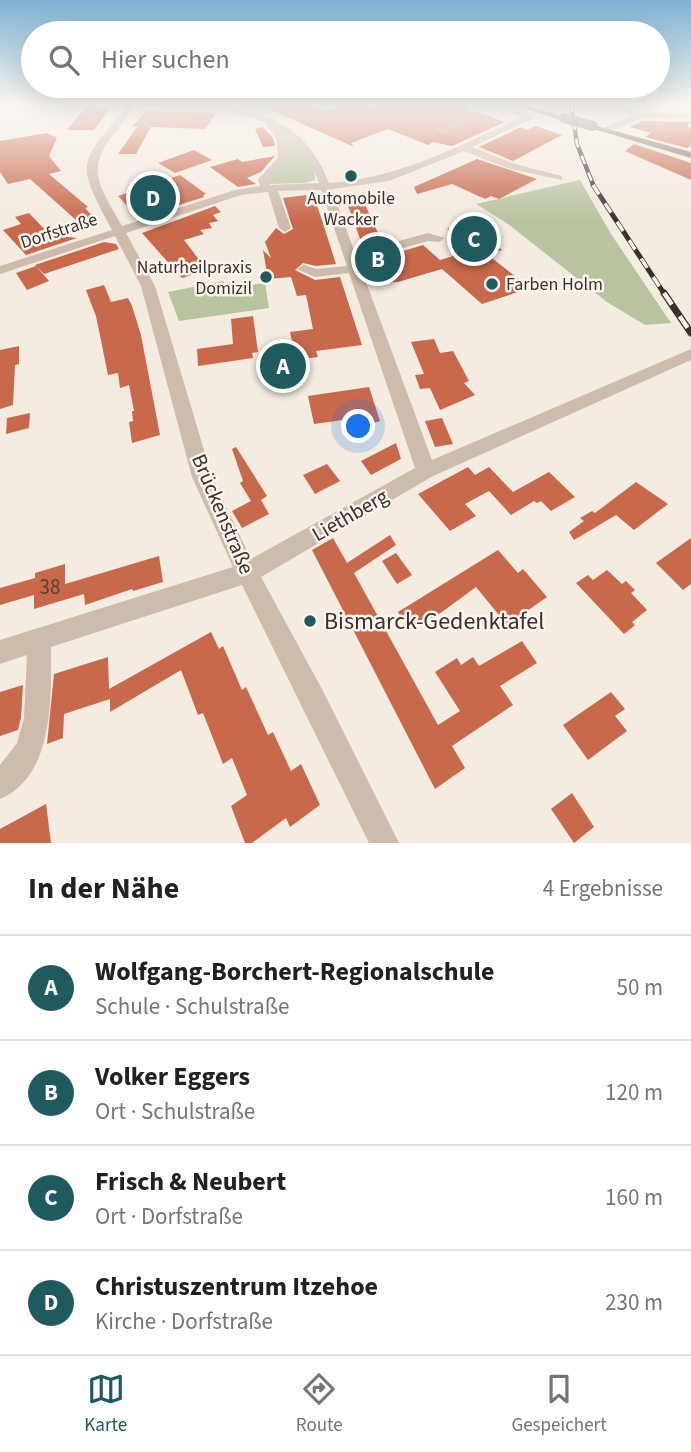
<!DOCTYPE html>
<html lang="de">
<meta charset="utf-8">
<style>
:root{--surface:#fff;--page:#f6f6f6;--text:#202124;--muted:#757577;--line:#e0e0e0;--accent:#1f5a5e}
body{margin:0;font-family:"Source Sans 3",sans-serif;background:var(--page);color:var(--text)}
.you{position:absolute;left:359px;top:427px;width:24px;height:24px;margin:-18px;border:5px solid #fff;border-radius:50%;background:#1a73e8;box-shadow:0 0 0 10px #1a73e833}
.badge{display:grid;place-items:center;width:46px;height:46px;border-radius:50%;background:var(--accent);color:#fff;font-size:23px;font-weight:700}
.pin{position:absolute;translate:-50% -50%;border:4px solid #fff;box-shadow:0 2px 7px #0006}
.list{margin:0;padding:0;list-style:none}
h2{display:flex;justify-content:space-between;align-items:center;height:91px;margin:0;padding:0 28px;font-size:30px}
h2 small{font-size:23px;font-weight:400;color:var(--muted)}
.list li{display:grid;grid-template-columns:46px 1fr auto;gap:21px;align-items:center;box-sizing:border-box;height:105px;padding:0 28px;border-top:2px solid var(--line)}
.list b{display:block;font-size:26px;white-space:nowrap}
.list p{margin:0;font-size:23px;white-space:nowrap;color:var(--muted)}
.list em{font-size:23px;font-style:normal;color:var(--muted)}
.icon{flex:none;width:38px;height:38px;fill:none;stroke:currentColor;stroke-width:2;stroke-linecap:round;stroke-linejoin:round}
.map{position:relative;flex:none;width:691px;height:843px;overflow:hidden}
.search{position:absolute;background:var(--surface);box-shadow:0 7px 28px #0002;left:21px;right:21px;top:21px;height:77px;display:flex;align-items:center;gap:18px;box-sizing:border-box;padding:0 24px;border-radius:38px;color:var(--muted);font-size:26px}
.sheet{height:511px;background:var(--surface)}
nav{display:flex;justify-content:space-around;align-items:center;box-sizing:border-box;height:98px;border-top:2px solid var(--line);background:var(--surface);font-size:19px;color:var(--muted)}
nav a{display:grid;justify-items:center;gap:4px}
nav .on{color:var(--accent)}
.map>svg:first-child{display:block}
.green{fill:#b8c4a0}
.building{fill:#c8694b}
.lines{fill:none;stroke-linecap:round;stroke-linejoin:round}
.path{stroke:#b9a596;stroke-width:2;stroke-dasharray:2 2;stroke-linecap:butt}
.minor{fill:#cdbbac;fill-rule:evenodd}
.major{fill:#7d675c;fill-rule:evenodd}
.rail-far2-casing{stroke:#3b302b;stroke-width:4.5}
.rail-far1-casing{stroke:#3b302b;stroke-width:5}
.rail-casing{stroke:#3b302b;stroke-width:7}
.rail-far2{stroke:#fbf5ee;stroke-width:2.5;stroke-dasharray:9;stroke-linecap:butt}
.rail-far1{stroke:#fbf5ee;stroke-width:3.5;stroke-dasharray:11;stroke-linecap:butt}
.rail{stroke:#fbf5ee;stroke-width:4.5;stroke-dasharray:14;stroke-linecap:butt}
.major-bridge{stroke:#7d675c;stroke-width:10}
.poi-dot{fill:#1f5a5e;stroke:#fbf5ee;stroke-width:2.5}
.labels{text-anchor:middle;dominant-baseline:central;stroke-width:5;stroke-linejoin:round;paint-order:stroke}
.far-poi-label{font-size:18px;fill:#3b302b;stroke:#fbf5ee}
.far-street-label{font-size:18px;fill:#3b302b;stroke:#fbf5ee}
.street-label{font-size:21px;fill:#3b302b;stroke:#fbf5ee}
.near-number-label{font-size:21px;fill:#5e3e33}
.near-poi-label{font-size:24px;fill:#3b302b;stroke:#fbf5ee;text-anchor:start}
</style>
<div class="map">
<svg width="691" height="843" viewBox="0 0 691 843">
<rect width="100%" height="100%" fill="#f4ebe1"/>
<g class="green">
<path d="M276,125C295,135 316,157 315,180L305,183L268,184L266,179L283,164Z"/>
<path d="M580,180L611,234L671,323L645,325L607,302L508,224L476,204Z"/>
<path d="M223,281L229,288L265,283L269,308L179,321L168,292Z"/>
</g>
<g class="building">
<path d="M89,103H95V108H110L94,130H67Z"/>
<path d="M256,103H305L325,111L348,103L372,108L377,103H469V109L505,122L452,146L433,142L428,145L388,129L351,143L354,147Z"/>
<path d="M146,111L216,113L205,129L151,127L136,154H118L137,127H132Z"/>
<path d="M642,121L691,122L687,125L691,130V145L687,148L645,137L651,133L630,127Z"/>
<path d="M536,126L562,135L513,161L479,147L521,127L527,130Z"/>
<path d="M263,127L273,138L275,146L263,147L255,129Z"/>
<path d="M47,133L57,138L49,156L61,171L49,174L88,207L85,208L98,222L84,227L30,179L8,184L0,172V141Z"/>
<path d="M634,144L691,163V180L625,151Z"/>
<path d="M194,150L212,160L175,173L158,163Z"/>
<path d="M275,156L261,172L247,178L256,184L238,187L210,167L238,159L242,162Z"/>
<path d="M477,159L537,179L499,199L491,196L485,199L452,184L417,194L414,187Z"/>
<path d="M180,175L206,194L203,195L204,197L139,218L118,196Z"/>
<path d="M306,195L309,205H317L336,264L316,266L303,263L295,270L315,280L340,277L362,345L316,351L318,357L296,360L290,332L313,329L306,295L297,296L291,277L268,279L263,250L271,258L265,242L276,228L284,234L293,229L283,198Z"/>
<path d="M364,202L382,242L362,244L347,203Z"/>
<path d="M215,206L221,212L213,215L218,221L209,223L212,228L200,230L204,234L184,240L207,270L182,278L142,233Z"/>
<path d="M29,213L50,235L77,238L26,255L3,230L21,224L15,217Z"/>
<path d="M466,223L502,250L488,255L530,288L482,304L442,269L398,282L376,283L366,257L390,255L423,245L440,260L473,250L447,229Z"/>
<path d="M104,242L116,244L119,249L44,274L35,265Z"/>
<path d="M36,266L49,281L27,290L16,273Z"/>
<path d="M104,285L111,302L128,298L132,306L141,335L160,435L132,443L129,422L133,421L132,411H134L129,385L120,388L118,373L108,375L96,316L87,293L86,290Z"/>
<path d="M253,316L258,352L252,353L253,358L198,366L197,349L233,344L231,319Z"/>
<path d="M434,339L440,353L453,351L469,381L464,383L475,395L440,410L430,388L420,389L415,375L424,374L411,342Z"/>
<path d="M19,346V364L15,365L13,405L0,409V350Z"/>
<path d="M369,387L380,421L368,425L365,417L314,424L308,396Z"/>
<path d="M30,413L29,428L6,434L7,418Z"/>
<path d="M442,418L453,444L435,447L425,421Z"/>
<path d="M396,443L401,459L371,475L361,461Z"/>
<path d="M236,447L267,496L261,500L269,514L242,528L232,511L251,501L240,483L243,481L232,449Z"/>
<path d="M327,464L340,481L315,494L303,475Z"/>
<path d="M468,467L475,475L489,467L513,492L549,472L575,497L551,511L541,501L537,503L534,501L511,515L489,491L465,504L476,516L450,531L418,494Z"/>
<path d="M636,482L668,504L634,530L616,515L574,540L569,532L584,521L580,518L592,511L595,513Z"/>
<path d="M390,535L396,545L354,573L438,725L460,711L435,672L457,658L461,665L473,657L479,666L522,641L537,663L500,686L513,705L452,746L465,768L435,789L312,550L333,538L347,563Z"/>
<path d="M691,538V584L683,590L656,563Z"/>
<path d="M498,550L518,573L523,569L547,597L507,625L476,587L431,620L429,618L409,630L398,612Z"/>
<path d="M396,553L412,575L397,584L382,561Z"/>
<path d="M159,556L163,582L133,591L132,589L85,605L84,594L34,609V595L0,605V588L35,578V573L65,564V584Z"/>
<path d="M607,570L622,584L626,581L635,590L631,593L647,610L632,622L635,625L624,634L576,583L588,575L593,580Z"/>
<path d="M211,632L219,649L223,646L242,690L246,687L268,735L273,732L291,771L301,764L320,805L290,827L286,818L252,843H245L231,806L247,795L232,758L223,764L203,713L198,715L181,670L110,712V699L64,714L63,738L47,744L54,674L108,657L109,689Z"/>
<path d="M23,685L21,718L18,730L0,736V692Z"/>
<path d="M611,692L625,709L615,716L627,731L588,760L563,725Z"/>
<path d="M572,793L594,827L574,843L551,809Z"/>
<path d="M46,804L51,843H0V829Z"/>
</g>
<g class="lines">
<g class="path">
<path d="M438,129L459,137"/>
<path d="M443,131L459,123"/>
</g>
<g class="minor">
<path d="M126,103H134C132,114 124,121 117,130C83,170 100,186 122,226L235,190L260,186L258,179L278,158L277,140L265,122L235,113L168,103C237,103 302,110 329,183C399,178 459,146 521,117L484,103H496L532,115V119L472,147L515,164L562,176V180L507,168L464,151L389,181L332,189L353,248L388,244L428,233L445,238L439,242L428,241L389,252L356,255L432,460L691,349V360L433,476L261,577L323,691L399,843H369L242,585L51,647C51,695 55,776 0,799V765L17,743L24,718L27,655L0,664V640L233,567L192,477L141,286L115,236L0,274V266L112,230C78,165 75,167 124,110ZM281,130C301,143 311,161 319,183L270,185L268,180L288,158V147ZM321,190L347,266L316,269L304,265L297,269L315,277L349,273L415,468L251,559L212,477L155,286L126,233L241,195L268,192L279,228L285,232L291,228L278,191Z"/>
<path d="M611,104L641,112L691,113V119L641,118L606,133L603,132V128L631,116L608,109Z"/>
</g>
<g class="major">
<path d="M507,103H520L568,118L564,121Z"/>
<path d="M590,124L691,152V158L590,128Z"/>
</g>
<g class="rail-far2-casing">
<path id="rail-far2" d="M571,103L577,144L594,187"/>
</g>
<g class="rail-far1-casing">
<path id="rail-far1" d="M593,185L665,295"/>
</g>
<g class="rail-casing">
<path id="rail" d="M664,293L691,333"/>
</g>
<use href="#rail-far2" class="rail-far2"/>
<use href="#rail-far1" class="rail-far1"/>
<use href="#rail" class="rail"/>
<path class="major-bridge" d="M564,118L593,126"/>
</g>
<linearGradient id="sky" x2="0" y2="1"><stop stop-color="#7eb2d2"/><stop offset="0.47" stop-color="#faf6f2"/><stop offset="1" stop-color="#faf6f2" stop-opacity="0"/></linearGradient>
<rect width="691" height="221" fill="url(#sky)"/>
<g class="poi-dot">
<circle cx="351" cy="176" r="7"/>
<circle cx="266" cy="277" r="7"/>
<circle cx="492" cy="284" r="7"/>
<circle cx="310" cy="621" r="7"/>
</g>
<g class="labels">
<g class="far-poi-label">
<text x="351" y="198">Automobile<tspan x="351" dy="21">Wacker</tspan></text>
<text x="252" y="267" text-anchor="end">Naturheilpraxis<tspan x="252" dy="21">Domizil</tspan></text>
<text x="506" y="284" text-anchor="start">Farben Holm</text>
</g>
<g class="far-street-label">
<text transform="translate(59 231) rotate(-18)">Dorfstraße</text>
</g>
<g class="street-label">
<text transform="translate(223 514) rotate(67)">Brückenstraße</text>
<text transform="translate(350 515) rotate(-30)">Liethberg</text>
</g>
<g class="near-number-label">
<text x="50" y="587">38</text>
</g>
<g class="near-poi-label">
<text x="324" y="621">Bismarck-Gedenktafel</text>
</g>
</g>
</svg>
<div class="you"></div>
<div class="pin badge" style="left:283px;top:366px">A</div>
<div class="pin badge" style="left:378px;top:259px">B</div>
<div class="pin badge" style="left:474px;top:239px">C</div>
<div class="pin badge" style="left:153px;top:198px">D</div>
<div class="search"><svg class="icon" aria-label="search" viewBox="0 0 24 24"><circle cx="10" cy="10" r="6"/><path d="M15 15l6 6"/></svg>Hier suchen</div>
</div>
<section class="sheet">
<h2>In der Nähe<small>4 Ergebnisse</small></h2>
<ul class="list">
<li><span class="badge">A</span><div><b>Wolfgang-Borchert-Regionalschule</b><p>Schule · Schulstraße</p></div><em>50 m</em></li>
<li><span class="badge">B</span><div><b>Volker Eggers</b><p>Ort · Schulstraße</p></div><em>120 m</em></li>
<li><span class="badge">C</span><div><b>Frisch &amp; Neubert</b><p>Ort · Dorfstraße</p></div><em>160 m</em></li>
<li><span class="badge">D</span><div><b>Christuszentrum Itzehoe</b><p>Kirche · Dorfstraße</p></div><em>230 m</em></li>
</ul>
</section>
<nav>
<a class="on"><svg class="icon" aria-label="map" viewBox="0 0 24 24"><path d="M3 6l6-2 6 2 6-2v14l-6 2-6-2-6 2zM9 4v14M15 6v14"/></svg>Karte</a>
<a><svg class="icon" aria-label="directions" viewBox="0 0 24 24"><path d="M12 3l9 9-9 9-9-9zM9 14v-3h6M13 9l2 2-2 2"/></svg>Route</a>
<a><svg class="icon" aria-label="saved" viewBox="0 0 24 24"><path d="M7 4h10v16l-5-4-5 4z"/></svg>Gespeichert</a>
</nav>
